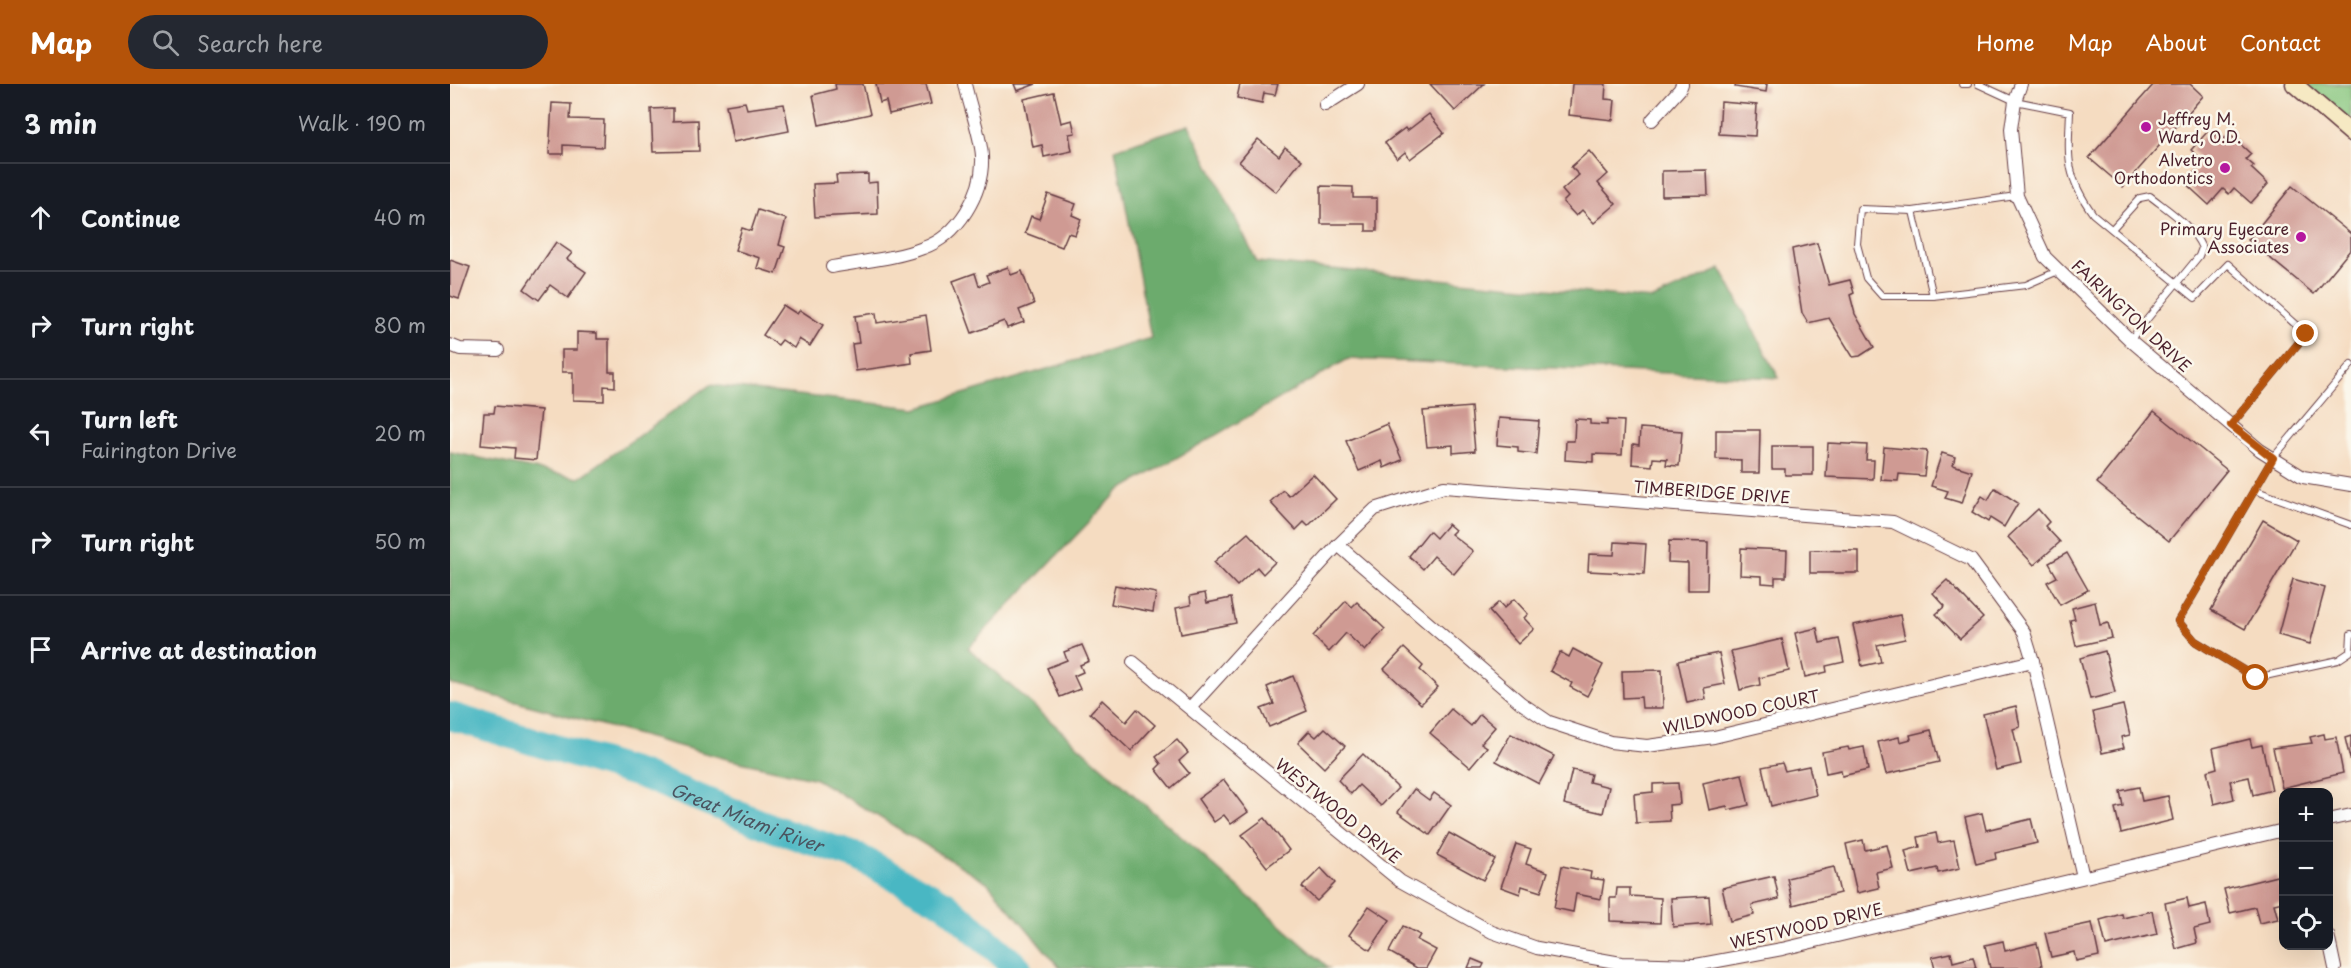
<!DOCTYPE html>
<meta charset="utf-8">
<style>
:root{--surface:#171b24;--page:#242831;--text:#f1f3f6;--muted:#9ea1a6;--line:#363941;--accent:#b45309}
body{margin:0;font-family:"Playpen Sans",sans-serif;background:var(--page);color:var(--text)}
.controls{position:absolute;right:18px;bottom:18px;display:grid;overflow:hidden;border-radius:12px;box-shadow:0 6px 24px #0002}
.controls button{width:54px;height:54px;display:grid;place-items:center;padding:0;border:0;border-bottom:2px solid var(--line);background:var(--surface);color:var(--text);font:30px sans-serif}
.stop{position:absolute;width:18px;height:18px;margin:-14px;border:4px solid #b45309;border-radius:50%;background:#fff}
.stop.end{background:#b45309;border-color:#fff;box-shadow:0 2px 6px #0008}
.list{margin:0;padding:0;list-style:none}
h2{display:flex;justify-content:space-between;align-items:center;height:78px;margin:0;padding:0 24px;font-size:26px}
h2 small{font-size:20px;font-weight:400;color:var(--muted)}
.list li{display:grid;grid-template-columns:39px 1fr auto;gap:18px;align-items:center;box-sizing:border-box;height:108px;padding:0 24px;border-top:2px solid var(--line)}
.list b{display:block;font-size:22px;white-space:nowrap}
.list p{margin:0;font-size:20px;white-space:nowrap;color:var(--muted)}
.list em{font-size:20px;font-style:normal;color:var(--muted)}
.icon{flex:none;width:33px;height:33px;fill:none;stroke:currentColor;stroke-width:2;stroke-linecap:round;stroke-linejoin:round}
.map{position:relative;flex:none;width:1901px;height:884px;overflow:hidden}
header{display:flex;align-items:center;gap:36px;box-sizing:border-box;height:84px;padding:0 30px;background:var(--accent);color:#fff}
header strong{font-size:28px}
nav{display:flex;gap:33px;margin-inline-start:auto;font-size:21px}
.search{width:420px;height:54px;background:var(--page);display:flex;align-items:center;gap:15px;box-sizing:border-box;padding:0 21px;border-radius:33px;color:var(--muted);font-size:22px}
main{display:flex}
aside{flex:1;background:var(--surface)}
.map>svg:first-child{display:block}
.green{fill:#86c67e;stroke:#687254;stroke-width:1.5}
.forest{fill:#6cab6d;stroke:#5b654c;stroke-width:1.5}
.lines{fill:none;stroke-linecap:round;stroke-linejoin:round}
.river{stroke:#49b7c3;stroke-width:28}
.building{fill:#cf9a93}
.lane-casing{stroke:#643b42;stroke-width:8}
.street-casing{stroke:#643b42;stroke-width:14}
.secondary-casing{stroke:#643b42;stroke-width:19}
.lane{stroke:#fff;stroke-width:6}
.street{stroke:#fff;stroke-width:12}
.secondary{stroke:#f6e9c3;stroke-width:16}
.route{stroke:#b45309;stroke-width:8}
.poi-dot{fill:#b5179e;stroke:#fbf7ec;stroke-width:2}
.labels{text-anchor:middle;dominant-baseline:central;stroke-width:5;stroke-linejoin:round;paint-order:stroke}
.poi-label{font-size:16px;fill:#4a1f2b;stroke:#fbf7ec;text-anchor:end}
.street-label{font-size:16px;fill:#4a1f2b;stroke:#fbf7ec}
.water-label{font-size:18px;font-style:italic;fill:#4a5460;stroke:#fbf7ec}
</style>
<header>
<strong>Map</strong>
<div class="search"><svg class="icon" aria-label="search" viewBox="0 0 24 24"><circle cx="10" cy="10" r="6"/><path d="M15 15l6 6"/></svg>Search here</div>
<nav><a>Home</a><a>Map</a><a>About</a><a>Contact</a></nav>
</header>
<main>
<aside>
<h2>3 min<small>Walk · 190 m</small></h2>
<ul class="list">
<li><svg class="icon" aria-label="ahead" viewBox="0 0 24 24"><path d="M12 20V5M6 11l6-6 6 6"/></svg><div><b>Continue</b></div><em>40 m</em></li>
<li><svg class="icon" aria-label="right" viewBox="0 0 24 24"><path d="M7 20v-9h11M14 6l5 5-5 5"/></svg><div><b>Turn right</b></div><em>80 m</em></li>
<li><svg class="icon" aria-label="left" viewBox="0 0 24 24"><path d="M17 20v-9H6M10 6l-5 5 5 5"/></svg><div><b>Turn left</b><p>Fairington Drive</p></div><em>20 m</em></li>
<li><svg class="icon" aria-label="right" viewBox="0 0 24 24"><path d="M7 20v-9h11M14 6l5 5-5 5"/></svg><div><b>Turn right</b></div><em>50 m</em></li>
<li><svg class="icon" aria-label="arrive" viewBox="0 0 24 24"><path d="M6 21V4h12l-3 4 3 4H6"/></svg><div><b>Arrive at destination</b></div></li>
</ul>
</aside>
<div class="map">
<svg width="1901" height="884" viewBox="0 0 1901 884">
<rect width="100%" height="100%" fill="#fbf7ec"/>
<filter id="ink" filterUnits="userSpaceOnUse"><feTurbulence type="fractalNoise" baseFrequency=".0167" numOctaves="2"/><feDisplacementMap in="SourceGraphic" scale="12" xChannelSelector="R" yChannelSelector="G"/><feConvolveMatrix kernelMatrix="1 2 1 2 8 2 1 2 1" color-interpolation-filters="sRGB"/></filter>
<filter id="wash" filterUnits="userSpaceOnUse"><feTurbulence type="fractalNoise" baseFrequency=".008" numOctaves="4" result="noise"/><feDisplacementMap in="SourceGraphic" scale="24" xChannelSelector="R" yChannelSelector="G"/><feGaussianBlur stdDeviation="1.35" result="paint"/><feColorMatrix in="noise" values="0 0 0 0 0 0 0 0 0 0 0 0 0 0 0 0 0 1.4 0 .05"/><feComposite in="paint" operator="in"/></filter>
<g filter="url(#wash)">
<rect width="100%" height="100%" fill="#f5dcc1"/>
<path class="green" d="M1844,0H1901V49Z"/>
<path class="forest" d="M739,41L807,178L1203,215L1271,185L1329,294L898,275L669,407L518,564L879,884H610L537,798L366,695L277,675L0,600V368L129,394L260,301L466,324L701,254L665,65Z"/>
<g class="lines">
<path class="river" id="s1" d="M0,632L192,691L325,745L408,773L495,820L568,884"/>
</g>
<g id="blocks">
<g class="building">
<path d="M385,0H413L420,30L369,41L363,11L386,5Z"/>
<path d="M426,0H476L481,20L439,30L436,17L430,19Z"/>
<path d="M564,0H586L567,7Z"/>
<path d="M790,0H828L825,11L814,9L812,19L787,14Z"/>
<path d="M980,0H1034L1005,27Z"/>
<path d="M1122,0H1156L1155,15L1165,16L1163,36L1119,31Z"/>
<path d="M1286,0H1317L1316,8L1285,3Z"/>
<path d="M1704,0H1740L1753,12L1673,103L1639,74Z"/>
<path d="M604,8L611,39L622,36L625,49L619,50L622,67L594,73L592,61L583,63L574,15Z"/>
<path d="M295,18L297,25L334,20L339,47L283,58L276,21Z"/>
<path d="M1271,18L1307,21L1305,52L1269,50Z"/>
<path d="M102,19L121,20L120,35L154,36L153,63L113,61V70H99Z"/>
<path d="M223,24V37L248,36L249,67L203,68L201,25Z"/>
<path d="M979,30L994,49L960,75L955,68L947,75L935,59L955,44L957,47Z"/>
<path d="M1759,46L1765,52L1767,49L1775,55L1779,50L1801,70L1796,75L1804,82L1801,84L1818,100L1801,119L1784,104L1779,110L1773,105L1759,121L1735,99L1749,83L1742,77L1748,72L1741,66Z"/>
<path d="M808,55L829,72L835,63L852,76L826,108L789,78Z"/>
<path d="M1139,67L1158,90L1148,99L1166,120L1144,139L1132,126L1126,132L1113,118L1118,113L1112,106L1129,91L1121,83Z"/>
<path d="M1257,86L1258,111L1212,112V87Z"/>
<path d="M418,90V99L427,98L428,130L365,133L363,100L387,99L386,91Z"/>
<path d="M871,102L903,103V114H927V147H916V140H871Z"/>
<path d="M1842,102L1901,150V165L1864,210L1798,156Z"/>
<path d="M598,110L626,120L622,131L631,135L625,151L618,149L612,163L575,149L581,132L589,135Z"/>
<path d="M308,126L336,135L329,161L335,163L326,190L307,184L310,174L285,166L292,144L301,147Z"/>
<path d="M106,158L122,169L117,175L136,188L118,214L100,201L89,216L74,205Z"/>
<path d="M1367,159L1379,201L1400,196L1404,209L1400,211L1405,230L1424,263L1410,272L1403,273L1379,234L1358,239L1352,229L1342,165Z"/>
<path d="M0,176L20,183L9,215L0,212Z"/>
<path d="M558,183L561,191L572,187L584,220L569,226L574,238L557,244L554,237L522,249L503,197L525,189L529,202L539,198L536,191Z"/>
<path d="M333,221L347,230L350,226L373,241L360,262L349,255L344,264L332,256L328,261L313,251Z"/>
<path d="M426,229L427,239L476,231L481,266L461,269L462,279L406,287L402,260L409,259L405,232Z"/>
<path d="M127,248L147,249V255H159V288H165V303L154,302V317L123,316V288H112V266H127Z"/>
<path d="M45,322L91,326L86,376L64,374L65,364L31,361L34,329H44Z"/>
<path d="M1021,323L1025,367L1003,369V361L977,363L973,327Z"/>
<path d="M1704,327L1777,386L1719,457L1647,399Z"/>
<path d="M1049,334L1089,337L1086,370L1068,368V363L1047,361Z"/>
<path d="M1125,335L1140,336V340L1157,341V336L1174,337L1172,371L1143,370V378L1115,376L1116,357H1124Z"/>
<path d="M937,340L952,376L934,384L932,377L909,387L896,357Z"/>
<path d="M1190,344L1232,347L1229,382L1216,381L1217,375L1203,374L1202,382L1182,380L1183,360L1189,361Z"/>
<path d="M1266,346H1310L1309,389H1291V376L1266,375Z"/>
<path d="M1378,359L1417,361L1416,376H1424L1423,395L1376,393Z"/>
<path d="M1322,362H1363V391H1335V385H1322Z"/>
<path d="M1434,363L1477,367L1474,392L1449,390L1448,397L1431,396Z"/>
<path d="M1492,369L1505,373L1503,381L1522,387L1512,419L1495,414L1498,407L1481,402Z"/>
<path d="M863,390L886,415L858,442L854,438L846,446L820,418L833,406L839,412Z"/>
<path d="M1545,404L1568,419L1554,443L1540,434L1538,438L1522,428L1532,412L1538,416Z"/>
<path d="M1588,425L1599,438L1595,442L1610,458L1584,481L1558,453Z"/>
<path d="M1813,436L1847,456L1795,545L1761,526Z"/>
<path d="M998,440L1005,446L1001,450L1023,467L1004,490L984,472L973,485L959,472L979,447L986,454Z"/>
<path d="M798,449L825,478L813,490L807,483L787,502L764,478Z"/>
<path d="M1219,457L1258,458L1257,506H1238V479L1218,478Z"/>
<path d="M1165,458L1196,460L1194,490L1138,487L1139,470L1164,471Z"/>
<path d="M1291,464L1337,466L1336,493H1325V500L1312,499V492L1290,491Z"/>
<path d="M1360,466L1409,467V489H1360Z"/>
<path d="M1617,469L1638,506L1610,521L1597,498L1607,493L1599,479Z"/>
<path d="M1843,495L1875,504L1860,560L1828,551Z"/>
<path d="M1497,496L1533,534L1510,555L1486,530L1495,522L1483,509Z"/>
<path d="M665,501L706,509L703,528L661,520Z"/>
<path d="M755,509L757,519L781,514L786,539L731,550L726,524L741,521L740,512Z"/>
<path d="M1064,515L1078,530L1074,534L1084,545L1068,560L1039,527L1049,518L1054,524Z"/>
<path d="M896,517L902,523L907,518L935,545L915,567L896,549L879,568L863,552Z"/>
<path d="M1645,518L1650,541L1658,539L1662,554L1626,562L1620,536L1625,535L1622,524Z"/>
<path d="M1450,531L1455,555L1427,561L1431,578L1412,582L1403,541Z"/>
<path d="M1367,544L1370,559L1389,555L1394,578L1376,582L1377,588L1355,593L1345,549Z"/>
<path d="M1332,555L1339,587L1309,594L1310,601L1290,606L1281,567Z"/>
<path d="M632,561L639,577L630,581L633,588L624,592L630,605L610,613L597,584L617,576L614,568Z"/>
<path d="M954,564L973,582L970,586L988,603L971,620L934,585Z"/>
<path d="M1123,565L1153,581L1137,612L1120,603L1122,599L1100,587L1110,568L1119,573Z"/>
<path d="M1655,567L1665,609L1640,615L1630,574Z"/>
<path d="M1269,569L1275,600L1254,604L1256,615L1237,619L1228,577Z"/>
<path d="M1212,586L1213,624H1192L1191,613L1173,614L1172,587Z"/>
<path d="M843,592L857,627L819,643L811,625L824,620L817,603Z"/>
<path d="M652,616L676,638L687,625L705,641L681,667L640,629Z"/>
<path d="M1673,621L1680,651L1671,653L1674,664L1652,669L1643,628Z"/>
<path d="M1566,622L1570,643L1563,645L1571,680L1546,686L1533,630Z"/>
<path d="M1001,625L1021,642L1030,630L1045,643L1031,659L1037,663L1020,683L980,649Z"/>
<path d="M875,644L895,662L874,684L848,659L859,647L866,653Z"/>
<path d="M1481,646L1489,678L1436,690L1428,658L1449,653L1450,658L1461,655L1460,651Z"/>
<path d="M1061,650L1104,672L1089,700L1046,677Z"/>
<path d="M1874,650L1875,655L1886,653L1893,689L1832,704L1823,664L1862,659L1860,653Z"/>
<path d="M1901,652V675H1900L1895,654Z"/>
<path d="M1800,655L1802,663L1812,661L1822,706L1803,711L1799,693L1780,697L1784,715L1764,720L1757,687L1767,684L1763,664Z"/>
<path d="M727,656L738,669L729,677L739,689L721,704L706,685L711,680L706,673Z"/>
<path d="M1398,663L1399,666L1414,663L1418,686L1392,692L1391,686L1376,689L1372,668Z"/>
<path d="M913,670L948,704L931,722L909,701L901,710L888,696Z"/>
<path d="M1332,679L1335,687L1359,682L1366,711L1321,722L1312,683Z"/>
<path d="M1122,686L1141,690L1139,698L1159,703L1153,729L1114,720Z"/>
<path d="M1292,690L1299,721L1278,726L1277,722L1259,726L1253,699Z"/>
<path d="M774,696L798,728L781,740L774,731L764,738L748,715Z"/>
<path d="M1228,699L1230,720L1219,721L1220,737L1186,739L1184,710L1203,708V700Z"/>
<path d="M1689,703L1692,717L1718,712L1723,736L1671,749L1665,724L1673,722L1670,707Z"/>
<path d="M964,705L979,716L984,709L1001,721L980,751L948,728Z"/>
<path d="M1532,729L1536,746L1581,735L1587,759L1545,769L1546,775L1526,780L1515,733Z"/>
<path d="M815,734L839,766L817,783L792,751Z"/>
<path d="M999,749L1045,775L1033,796L987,771Z"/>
<path d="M1486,749L1488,759L1504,756L1510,784L1488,789L1487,784L1461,790L1455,767L1470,763L1468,753Z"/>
<path d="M1413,756L1415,766L1437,761L1443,784L1426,788L1429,804L1407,809L1396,760Z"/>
<path d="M1066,760L1081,765L1076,780L1098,788L1091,808L1072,802L1070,810L1051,803Z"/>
<path d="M1112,782L1141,788L1140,794L1154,796L1151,815L1126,810L1123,828L1104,824Z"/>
<path d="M1384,783L1390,809L1343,821L1337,794Z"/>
<path d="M871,784L885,799L867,817L852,803Z"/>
<path d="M1324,792L1329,815L1302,821L1304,831L1280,837L1272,804Z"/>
<path d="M1827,792L1833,818L1824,820L1828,835L1809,839L1805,823L1780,829L1774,805Z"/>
<path d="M1167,804H1180V812L1211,814L1210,839L1160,837V814H1166Z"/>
<path d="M1259,812L1261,840L1223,843L1221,814Z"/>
<path d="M1737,814L1739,824L1756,820L1760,841L1744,845L1747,859L1726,865L1715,819Z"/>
<path d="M919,822L940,836L920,866L899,851Z"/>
<path d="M1702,827L1707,850L1656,862L1650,836L1672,830L1673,834Z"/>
<path d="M1642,839L1649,872L1626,877L1624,868L1601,873L1595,849Z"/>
<path d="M953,842L970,851L967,856L986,866L976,884H967L939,868Z"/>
<path d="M1553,857L1555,867L1587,859L1592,882L1583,884H1540L1535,861Z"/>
<path d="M1501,869L1503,878L1523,873L1526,884H1485L1482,873Z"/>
<path d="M1022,875L1034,880L1032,884H1018Z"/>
</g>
</g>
</g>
<g filter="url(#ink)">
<use href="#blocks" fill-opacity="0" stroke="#643b42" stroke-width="1.5"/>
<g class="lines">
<g class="lane-casing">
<g id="lane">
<path d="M1512,0H1518"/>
<path d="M1528,0L1565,17L1620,28C1618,73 1615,91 1643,130L1745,214L1778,180L1856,250L1781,341"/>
<path d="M1566,112L1463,127L1483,212L1576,201L1608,187"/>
<path d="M1463,127L1410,125L1407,160L1416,194L1432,212H1483"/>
<path d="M1662,145L1690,114L1700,112C1719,127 1742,141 1752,164L1749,172L1680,256"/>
<path d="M1901,281L1823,374L1728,537L1745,557L1806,594L1888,576L1900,568L1901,550"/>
<path d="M1804,406L1901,441"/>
</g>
</g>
<g class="street-casing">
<g id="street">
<path d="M1571,0L1565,17L1561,45L1567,112L1595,173L1680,256L1810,366L1853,393L1901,401"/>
<path d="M875,21L908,0"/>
<path d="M1202,36L1230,5L1232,0"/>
<path d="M382,183C412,177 445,175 473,164C508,152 534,109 532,72C531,53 519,20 515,0"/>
<path d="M0,261L10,265L48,266"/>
<path d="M888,461L1071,619L1099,638L1160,658L1197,662L1264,653L1583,577"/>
<path d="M683,578L950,797L1042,848L1087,864L1171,879L1246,881L1332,865L1834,746"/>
<path d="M740,624L888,461L925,425L994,403L1443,438L1521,476L1574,548L1583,577L1633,793"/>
<path d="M1878,736L1901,731"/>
<path d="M1878,851L1885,884"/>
</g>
</g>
<g class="secondary-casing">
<path id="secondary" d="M1844,0L1901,49"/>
</g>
<use href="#lane" class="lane"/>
<use href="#street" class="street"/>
<use href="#secondary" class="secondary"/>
</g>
</g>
<g class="lines" filter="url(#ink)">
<path class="route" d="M1806,594L1745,557L1728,537L1823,374L1781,341L1856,250"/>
</g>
<g class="poi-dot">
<circle cx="1696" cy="43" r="6"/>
<circle cx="1775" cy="84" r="6"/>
<circle cx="1851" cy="153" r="6"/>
</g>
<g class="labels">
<g class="poi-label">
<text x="1708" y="34" text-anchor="start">Jeffrey M.<tspan x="1708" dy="18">Ward, O.D.</tspan></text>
<text x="1763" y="75">Alvetro<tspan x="1763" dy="18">Orthodontics</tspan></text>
<text x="1839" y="144">Primary Eyecare<tspan x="1839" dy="18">Associates</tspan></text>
</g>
<g class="street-label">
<text transform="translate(1682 231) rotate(43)">FAIRINGTON DRIVE</text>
<text transform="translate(1262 407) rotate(4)">TIMBERIDGE DRIVE</text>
<text transform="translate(1291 627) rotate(-12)">WILDWOOD COURT</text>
<text transform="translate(889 726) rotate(39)">WESTWOOD DRIVE</text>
<text transform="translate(1356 841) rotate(-13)">WESTWOOD DRIVE</text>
</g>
<g class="water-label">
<text stroke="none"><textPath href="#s1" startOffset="314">Great Miami River</textPath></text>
</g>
</g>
</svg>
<div class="controls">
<button>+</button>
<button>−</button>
<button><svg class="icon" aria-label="locate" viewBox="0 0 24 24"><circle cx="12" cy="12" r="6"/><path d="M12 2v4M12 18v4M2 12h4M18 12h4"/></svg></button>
</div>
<div class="stop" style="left:1806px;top:594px"></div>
<div class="stop end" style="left:1856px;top:250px"></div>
</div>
</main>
